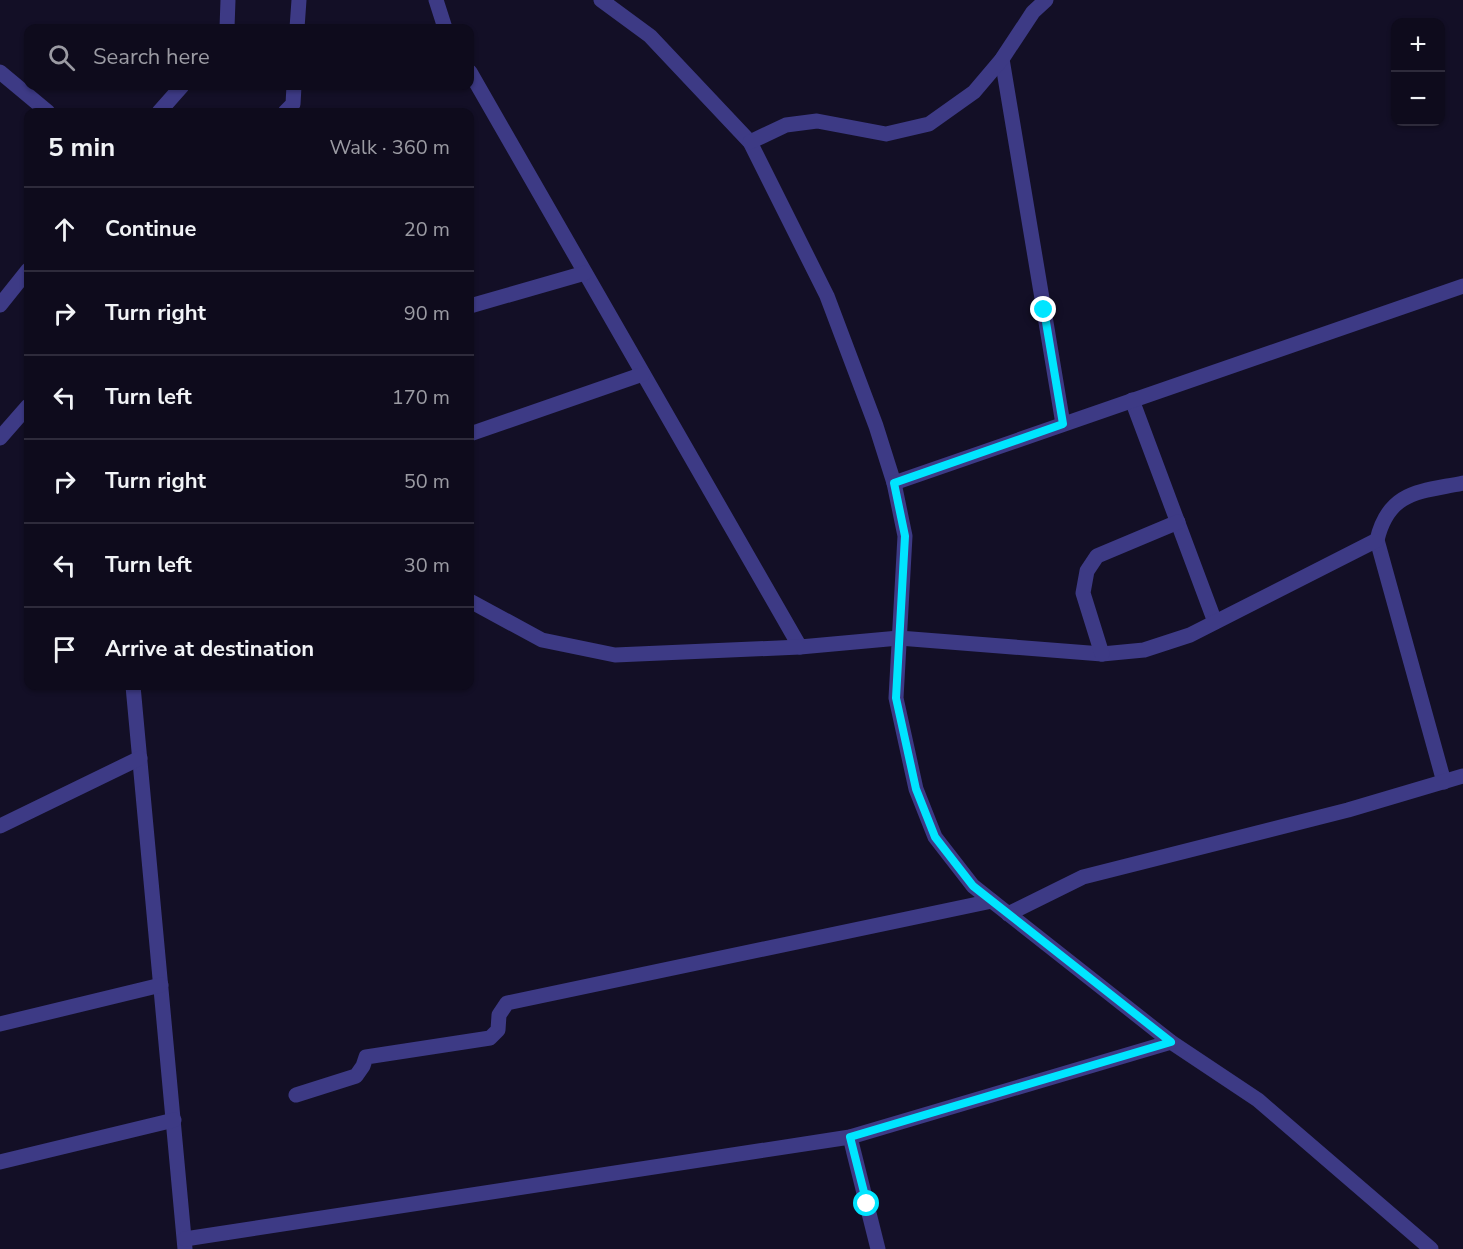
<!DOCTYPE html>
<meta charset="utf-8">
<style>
:root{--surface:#0e0b1c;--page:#171425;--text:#f1f3f6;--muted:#9b9ba3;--line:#2e2b3b}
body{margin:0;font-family:"Nunito Sans",sans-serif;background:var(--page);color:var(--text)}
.controls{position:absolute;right:18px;top:18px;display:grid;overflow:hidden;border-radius:12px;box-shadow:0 2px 4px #0004}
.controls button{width:54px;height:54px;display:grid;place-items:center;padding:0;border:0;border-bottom:2px solid var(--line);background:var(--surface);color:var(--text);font:30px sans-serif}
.stop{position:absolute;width:18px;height:18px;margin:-14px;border:4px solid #00e5ff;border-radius:50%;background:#fff}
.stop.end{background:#00e5ff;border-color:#fff;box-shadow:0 2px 6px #0008}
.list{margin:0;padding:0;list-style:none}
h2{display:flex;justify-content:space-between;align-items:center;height:78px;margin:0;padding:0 24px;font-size:26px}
h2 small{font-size:20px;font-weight:400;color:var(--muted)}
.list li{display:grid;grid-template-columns:39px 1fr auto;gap:18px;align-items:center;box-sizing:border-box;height:84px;padding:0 24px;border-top:2px solid var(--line)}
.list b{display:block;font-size:22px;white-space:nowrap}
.list em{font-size:20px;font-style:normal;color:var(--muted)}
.icon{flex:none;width:33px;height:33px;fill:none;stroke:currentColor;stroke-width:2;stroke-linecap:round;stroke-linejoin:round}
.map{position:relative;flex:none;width:1463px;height:1249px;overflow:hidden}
.search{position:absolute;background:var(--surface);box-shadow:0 2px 4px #0004;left:24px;top:24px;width:450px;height:66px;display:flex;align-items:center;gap:15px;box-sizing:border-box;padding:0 21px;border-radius:12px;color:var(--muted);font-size:22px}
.panel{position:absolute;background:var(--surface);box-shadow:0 2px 4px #0004;left:24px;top:108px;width:450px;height:582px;border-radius:12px}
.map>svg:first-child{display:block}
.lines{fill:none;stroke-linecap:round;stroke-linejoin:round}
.minor{stroke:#3d3a85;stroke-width:15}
.route{stroke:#00e5ff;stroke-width:8}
</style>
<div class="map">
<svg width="1463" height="1249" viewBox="0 0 1463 1249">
<rect width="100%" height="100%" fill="#130f26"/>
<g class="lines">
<g class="minor">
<path d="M436,0L445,28"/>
<path d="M601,0L650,36L750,142L827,296L876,426L894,483L905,536L896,698L916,789L935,837L973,886L1171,1042L1258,1100L1431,1249"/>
<path d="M227,28L228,0"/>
<path d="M297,28L299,0"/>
<path d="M1002,59L1063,424"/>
<path d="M0,72L48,112"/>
<path d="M470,72L800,647"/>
<path d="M159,112L182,86"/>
<path d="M285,112L293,104L294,86"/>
<path d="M750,142L786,125L817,121L886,134L929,124L974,92L1002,59L1033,12L1046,0"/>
<path d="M0,305L28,270"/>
<path d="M470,306L585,273"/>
<path d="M1132,400L1215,622"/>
<path d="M470,434L643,374"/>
<path d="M0,438L28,406"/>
<path d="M894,483L1463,286"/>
<path d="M1377,540L1444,782"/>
<path d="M470,601L542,640L615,655L800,647L899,638L1102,654L1144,650L1190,635L1377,540C1389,490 1420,492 1463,483"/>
<path d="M1102,654L1083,593L1087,571L1097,556L1178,522"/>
<path d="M133,686L185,1249"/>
<path d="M0,826L140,758"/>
<path d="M1008,914L1083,877L1348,810L1463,776"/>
<path d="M0,1024L161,985"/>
<path d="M296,1095L356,1076L363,1066L366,1057L490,1038L498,1030L499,1015L507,1003L992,901"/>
<path d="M850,1137L878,1249"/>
<path d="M0,1162L174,1120"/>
<path d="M185,1239L850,1137L1171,1042"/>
</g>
</g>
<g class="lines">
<path class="route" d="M867,1204L850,1137L1171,1042L973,886L935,837L916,789L896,698L905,536L894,483L1063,424L1044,310"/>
</g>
</svg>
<div class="controls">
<button>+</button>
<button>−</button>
</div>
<div class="stop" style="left:867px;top:1204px"></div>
<div class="stop end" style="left:1044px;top:310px"></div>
<div class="search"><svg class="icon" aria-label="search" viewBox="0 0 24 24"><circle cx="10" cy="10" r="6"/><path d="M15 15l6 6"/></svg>Search here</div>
<section class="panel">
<h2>5 min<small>Walk · 360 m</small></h2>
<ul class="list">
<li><svg class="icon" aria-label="ahead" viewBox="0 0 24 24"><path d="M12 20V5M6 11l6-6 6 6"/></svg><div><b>Continue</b></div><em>20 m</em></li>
<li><svg class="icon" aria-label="right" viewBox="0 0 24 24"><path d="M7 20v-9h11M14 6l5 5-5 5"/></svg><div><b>Turn right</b></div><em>90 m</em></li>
<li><svg class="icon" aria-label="left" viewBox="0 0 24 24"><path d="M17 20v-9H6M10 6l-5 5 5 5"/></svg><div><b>Turn left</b></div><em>170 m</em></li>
<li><svg class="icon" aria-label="right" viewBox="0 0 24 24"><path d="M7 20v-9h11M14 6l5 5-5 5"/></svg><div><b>Turn right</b></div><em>50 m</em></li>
<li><svg class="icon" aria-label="left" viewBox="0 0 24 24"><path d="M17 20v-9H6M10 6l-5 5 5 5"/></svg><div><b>Turn left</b></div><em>30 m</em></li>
<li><svg class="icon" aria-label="arrive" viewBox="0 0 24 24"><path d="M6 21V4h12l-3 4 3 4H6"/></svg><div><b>Arrive at destination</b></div></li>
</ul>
</section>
</div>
